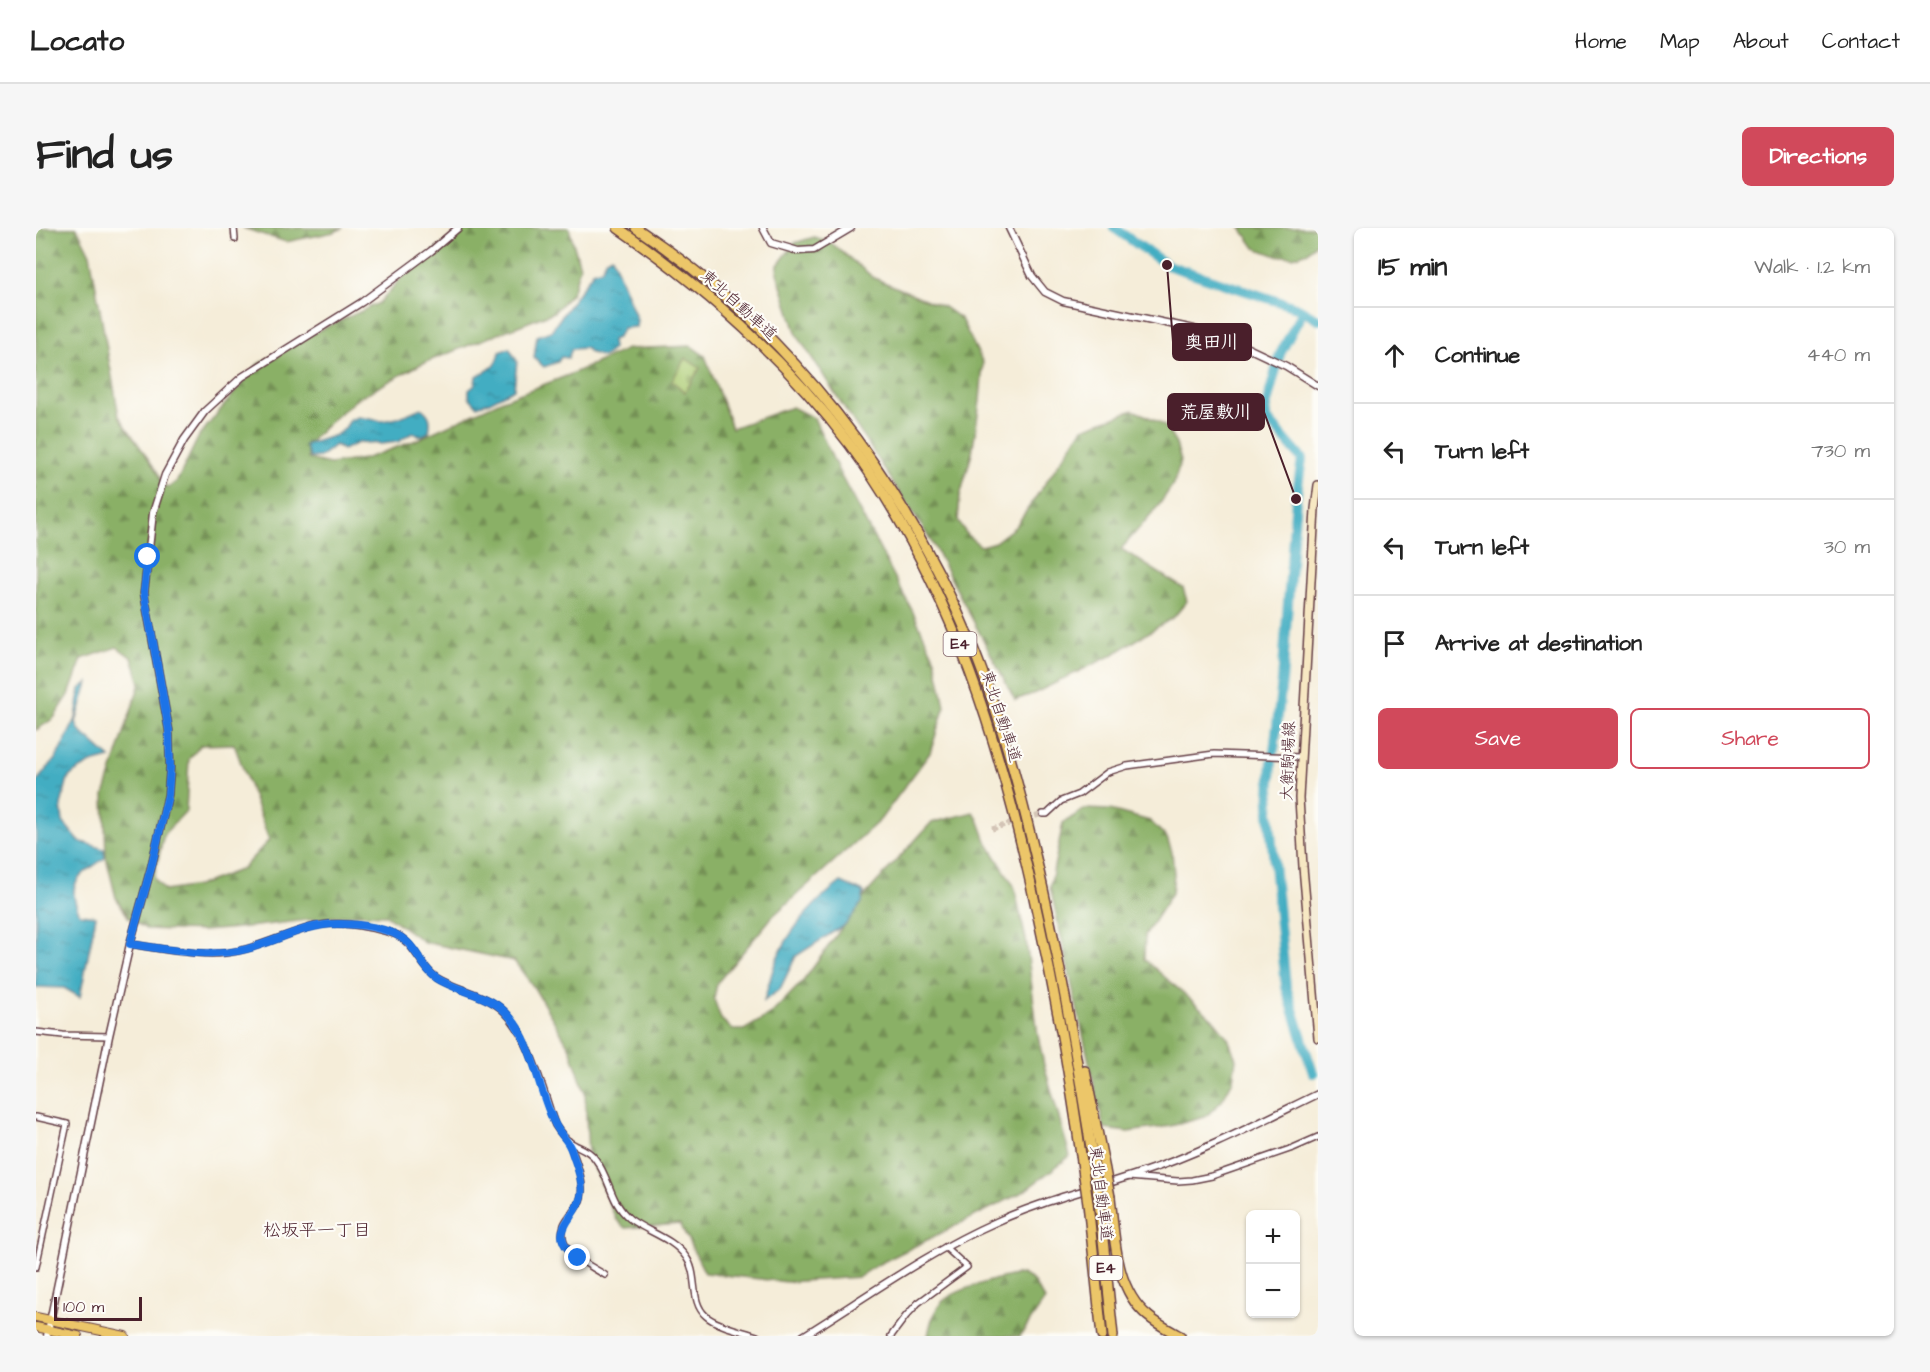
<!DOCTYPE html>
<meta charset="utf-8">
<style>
:root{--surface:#fff;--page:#f6f6f6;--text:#222;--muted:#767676;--line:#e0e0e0;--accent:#d1495b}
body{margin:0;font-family:"Architects Daughter","Klee One",sans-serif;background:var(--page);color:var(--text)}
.controls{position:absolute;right:18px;bottom:18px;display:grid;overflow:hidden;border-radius:9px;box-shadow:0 2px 4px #0004}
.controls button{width:54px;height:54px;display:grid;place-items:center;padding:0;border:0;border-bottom:2px solid var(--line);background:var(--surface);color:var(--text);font:30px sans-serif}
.scale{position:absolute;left:18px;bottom:15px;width:88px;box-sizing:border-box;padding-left:6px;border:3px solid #4a1f2b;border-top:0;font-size:16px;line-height:21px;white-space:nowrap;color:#4a1f2b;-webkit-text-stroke:4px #fdfcf7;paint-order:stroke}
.stop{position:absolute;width:18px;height:18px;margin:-14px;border:4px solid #1a73e8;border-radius:50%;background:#fff}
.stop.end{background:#1a73e8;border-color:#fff;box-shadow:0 2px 6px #0008}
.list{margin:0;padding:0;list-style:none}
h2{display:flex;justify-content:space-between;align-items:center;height:78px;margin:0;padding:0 24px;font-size:26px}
h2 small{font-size:20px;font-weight:400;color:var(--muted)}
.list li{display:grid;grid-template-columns:39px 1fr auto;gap:18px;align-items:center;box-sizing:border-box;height:96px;padding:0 24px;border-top:2px solid var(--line)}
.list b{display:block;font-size:22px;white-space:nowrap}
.list em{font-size:20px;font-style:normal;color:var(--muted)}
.actions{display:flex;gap:12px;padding:18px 24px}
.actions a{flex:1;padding:14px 0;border:2px solid var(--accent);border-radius:9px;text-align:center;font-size:21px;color:var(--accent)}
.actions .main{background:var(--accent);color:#fff}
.icon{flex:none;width:33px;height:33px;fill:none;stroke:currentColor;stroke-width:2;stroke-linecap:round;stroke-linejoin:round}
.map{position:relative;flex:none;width:1282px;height:1108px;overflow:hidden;border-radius:9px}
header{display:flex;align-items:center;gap:36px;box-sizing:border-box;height:84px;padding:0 30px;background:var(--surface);border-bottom:2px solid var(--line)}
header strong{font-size:28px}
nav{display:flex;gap:33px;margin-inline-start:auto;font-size:21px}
.intro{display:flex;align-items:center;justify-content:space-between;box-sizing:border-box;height:144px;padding:0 36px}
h1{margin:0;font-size:42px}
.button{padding:15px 27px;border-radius:9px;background:var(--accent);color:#fff;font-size:21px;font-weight:700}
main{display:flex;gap:36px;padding:0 36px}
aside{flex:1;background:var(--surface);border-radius:9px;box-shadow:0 2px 4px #0004}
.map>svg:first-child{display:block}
.forest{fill:url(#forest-firs);stroke:#6a6848;stroke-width:1.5;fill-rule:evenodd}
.cemetery{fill:url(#cemetery-stones);stroke:#7c7650;stroke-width:1.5}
.water{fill:url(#water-ripples);stroke:#466676;stroke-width:1.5}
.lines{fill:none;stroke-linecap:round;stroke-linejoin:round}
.river{stroke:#43adc2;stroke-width:10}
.minor-tunnel{stroke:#d3c4b6;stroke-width:5;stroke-dasharray:5 2.5;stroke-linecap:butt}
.minor-casing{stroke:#643e45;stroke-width:8}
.tertiary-casing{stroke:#643e45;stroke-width:9}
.secondary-casing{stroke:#643e45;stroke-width:10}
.primary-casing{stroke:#643e45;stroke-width:10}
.motorway-casing{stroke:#643e45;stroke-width:12}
.minor{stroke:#fff;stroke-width:5}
.tertiary{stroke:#fff;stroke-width:6}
.secondary{stroke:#f7e8c3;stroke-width:7}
.primary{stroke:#ecc669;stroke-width:8}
.motorway{stroke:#ecc669;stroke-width:9}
.motorway-bridge-casing{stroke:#643e45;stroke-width:12;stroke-linecap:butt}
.motorway-bridge{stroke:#ecc669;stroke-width:9}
.route{stroke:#1a73e8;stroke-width:8}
.labels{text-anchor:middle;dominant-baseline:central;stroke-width:4.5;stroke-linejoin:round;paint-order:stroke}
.shield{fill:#fdfcf7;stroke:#806168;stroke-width:1.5}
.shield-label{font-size:15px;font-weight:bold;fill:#4a1f2b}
.street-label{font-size:16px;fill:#4a1f2b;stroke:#fdfcf7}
.neighbourhood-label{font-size:18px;fill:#4a1f2b;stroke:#fdfcf7}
.leader{fill:none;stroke:#4a1f2b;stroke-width:2}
.callout-dot{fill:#4a1f2b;stroke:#fdfcf7;stroke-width:2}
.callout{fill:#4a1f2b;stroke:#4a1f2b;stroke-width:2}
.callout-label{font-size:18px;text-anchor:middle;font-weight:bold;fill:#fff}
</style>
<header>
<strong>Locato</strong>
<nav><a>Home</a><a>Map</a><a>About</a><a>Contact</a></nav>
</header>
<div class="intro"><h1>Find us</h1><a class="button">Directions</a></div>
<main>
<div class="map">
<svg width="1282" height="1108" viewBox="0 0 1282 1108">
<defs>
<pattern id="forest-firs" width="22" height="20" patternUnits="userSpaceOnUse" patternTransform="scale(1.5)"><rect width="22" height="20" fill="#8ab066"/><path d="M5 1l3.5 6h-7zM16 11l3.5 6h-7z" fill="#738f54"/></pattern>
<pattern id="cemetery-stones" width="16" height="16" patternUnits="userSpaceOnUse" patternTransform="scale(1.5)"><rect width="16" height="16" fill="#adcd74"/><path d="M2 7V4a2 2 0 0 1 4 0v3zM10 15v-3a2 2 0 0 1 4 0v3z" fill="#96b065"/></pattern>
<pattern id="water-ripples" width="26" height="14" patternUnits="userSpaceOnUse" patternTransform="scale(1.5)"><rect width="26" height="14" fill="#43adc2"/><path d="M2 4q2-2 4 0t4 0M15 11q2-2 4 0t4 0" fill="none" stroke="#3a8c9e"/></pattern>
</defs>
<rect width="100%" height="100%" fill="#fdfcf7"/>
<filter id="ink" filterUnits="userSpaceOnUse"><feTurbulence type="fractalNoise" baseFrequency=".0167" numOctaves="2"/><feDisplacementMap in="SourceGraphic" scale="12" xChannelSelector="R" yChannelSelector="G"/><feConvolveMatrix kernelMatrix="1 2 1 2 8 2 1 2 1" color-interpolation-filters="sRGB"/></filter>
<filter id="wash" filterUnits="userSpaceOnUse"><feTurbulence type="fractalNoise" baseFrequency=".008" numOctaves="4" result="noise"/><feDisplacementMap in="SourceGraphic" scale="24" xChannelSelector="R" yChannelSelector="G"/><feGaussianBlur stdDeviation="1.35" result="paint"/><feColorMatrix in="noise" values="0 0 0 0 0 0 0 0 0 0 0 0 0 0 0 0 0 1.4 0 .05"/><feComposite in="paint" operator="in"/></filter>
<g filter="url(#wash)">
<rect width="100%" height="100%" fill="#f5edd9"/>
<g class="forest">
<path d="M0,0H41L54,26L83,188L122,245L126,257L132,260L141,253L163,208L222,136L269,109L343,75L372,42L425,3L431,0H533L544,39L536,65L518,84L385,136L322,170L296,192L274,214L272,231L294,236L328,231L378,213L467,172L533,147L591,121L655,118L669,128L696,200L756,179L778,190L805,248L876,382L899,431L909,478L894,525L844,592L737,688L681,755L678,771L685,791L697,802H708L735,786L768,752L830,666L895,595L937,584L942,591L950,613L978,658L990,712L1002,808L1008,837L1034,928L987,964L841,1037L823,1049L751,1054L669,1045L644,996L589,1000L580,991L552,927L549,865L534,820L497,758L478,733L388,714L350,687L324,686L203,700L167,703L110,701L93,690L80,670L70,629L68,567L104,455L96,430L81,419L46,431L33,467L18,490L0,502ZM198,516L233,612L206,641L161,658L129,663L118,650L128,606L150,583L153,531L165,517Z"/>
<path d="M207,0H307L298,4L250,14Z"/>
<path d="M1205,0H1282V13L1272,24L1257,29L1238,27L1219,20Z"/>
<path d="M778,9L795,15L838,50L908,79L925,91L947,135L944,173L936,225L924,268L922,293L931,307L945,318L959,314L980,298L1047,200L1097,182L1111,188L1129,198L1140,216L1145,233L1138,255L1123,277L1085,321L1147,360L1151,373L1138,389L1076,427L999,465L979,472L894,311L761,107L741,45L742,37L759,15Z"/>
<path d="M1049,581L1074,582L1114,593L1131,610L1136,624L1138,646L1136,665L1109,707L1108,731L1177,791L1192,810L1200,831L1197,852L1185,874L1169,889L1135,898L1092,904L1068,901L1014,659L1027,595Z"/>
<path d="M986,1046L996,1052L1009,1072L984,1108H892C894,1096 897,1083 906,1074C921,1060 966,1049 986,1046Z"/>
</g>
<path class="cemetery" d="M649,130L664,140L649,164L636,153Z"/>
<g class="water">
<path d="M576,28L601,92L600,99L587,100L581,110L576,112L577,121L567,129L553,124L550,120L536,121L532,130L525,129L522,134L508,139L498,130L501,108L515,103L557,44L566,41L569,32Z"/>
<path d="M473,120L481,133L478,161L453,174L441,178L433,169V162L439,157L440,148C452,143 462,138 464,124Z"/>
<path d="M385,180C395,187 395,193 393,204L385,208L376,205L362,214L344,216L324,214L307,222L299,217L284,229L274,230L269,217L300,207L309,200L314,192L322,189L346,193L362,190Z"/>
<path d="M52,455L40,494L43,502L74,530L55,535L39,544L32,550L25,577L27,594L43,613L68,621L69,630C45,647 28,654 44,686L60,688L44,769L28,760L0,759V554L20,530L40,491L44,461Z"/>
<path d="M805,654L828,664L826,675L810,696L760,728L744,761L728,773C733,757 736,739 744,724C759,695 779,673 805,654Z"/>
</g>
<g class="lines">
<g class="river">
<path d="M1078,0L1131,37L1253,77L1264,81L1282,92"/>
<path d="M1238,523L1246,453L1260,271L1266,231L1232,192L1229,183L1244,126L1267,83"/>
<path d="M1236,533L1233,584L1250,759L1277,845"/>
</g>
</g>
</g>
<g filter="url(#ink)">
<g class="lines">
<path class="minor-tunnel" d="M956,601L1007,586"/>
<g class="minor-casing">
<g id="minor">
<path d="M198,0L199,11"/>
<path d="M1007,586H1011L1025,573L1043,566L1072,544L1091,538L1178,526L1265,529"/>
<path d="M94,716C121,720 163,728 189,725C218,722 244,708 272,700C290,694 311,695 330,699C341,701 351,703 361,707C380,717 384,739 401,750C419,761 441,764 459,776C491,796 507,862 519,897C523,903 528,910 534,914C543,920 554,922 560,932C574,950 574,975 594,991C611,1004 637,1010 650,1029C663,1046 653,1073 670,1088C681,1098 707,1103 721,1108"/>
<path d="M0,804L27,807L73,808"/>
<path d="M0,889L31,896L0,1039"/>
<path d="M533,913C538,929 549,951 545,969C543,980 532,987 528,997C519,1023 552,1036 569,1047"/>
<path d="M1092,949L1142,953L1156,952L1176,948L1257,920L1282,909"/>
<path d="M855,1108L870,1088L882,1075L931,1039L909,1019"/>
</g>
</g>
<g class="tertiary-casing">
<g id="tertiary">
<path d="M727,0L735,15L762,23L778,22L815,0"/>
<path d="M973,0L996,48L1009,64L1027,73L1158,101L1197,113L1250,138L1282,158"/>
<path d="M11,1108L73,808L94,716L115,640L132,567L134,539L133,502L108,365L117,285L129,247L148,212L169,183L206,149L326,74L395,23L422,0"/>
<path d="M767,1108C830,1069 892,1024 960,994C1007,972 1058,961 1107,944C1167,924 1224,894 1282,866"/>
</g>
</g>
<g class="secondary-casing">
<path id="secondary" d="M1282,257L1279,281L1263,570L1267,639L1282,810"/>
</g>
<g class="primary-casing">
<g id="primary">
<path d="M0,1089L89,1108"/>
<path d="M0,1099L42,1108"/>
</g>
</g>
<g class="motorway-casing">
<g id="motorway">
<path d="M582,0C669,60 750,131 814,217C917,356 966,521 1002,688C1021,774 1036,860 1048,948"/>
<path d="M600,0C753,101 868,251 937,420C963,484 981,551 997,618C1023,726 1042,835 1059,945"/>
<path d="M1049,843L1069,942"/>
<path d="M1074,969C1079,1009 1078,1060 1112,1088C1121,1096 1133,1102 1144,1108"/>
<path d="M1063,973L1077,1108"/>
<path d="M1052,975L1066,1108"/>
</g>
</g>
<use href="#minor" class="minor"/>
<use href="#tertiary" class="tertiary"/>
<use href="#secondary" class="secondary"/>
<use href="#primary" class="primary"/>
<use href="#motorway" class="motorway"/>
<g class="motorway-bridge-casing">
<g id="motorway-bridge">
<path d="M1069,942L1074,969"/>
<path d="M1059,945L1063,973"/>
<path d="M1048,948L1052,975"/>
</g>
</g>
<use href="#motorway-bridge" class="motorway-bridge"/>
</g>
</g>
<g class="lines" filter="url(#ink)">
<path class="route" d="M112,329L108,364L133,502L134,539L132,567L115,640L94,716C132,721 173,731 211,721C242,713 269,696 302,696C322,696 355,699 371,714C382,724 387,740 399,749C417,762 442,764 461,777C499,804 499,860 520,898C525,908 532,911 536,924C540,937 548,954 545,968C540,992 507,1004 542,1030"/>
</g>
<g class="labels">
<g class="shield">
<rect x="907.5" y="404" width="33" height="24" rx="4.5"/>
<rect x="1053.5" y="1028" width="33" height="24" rx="4.5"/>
</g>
<g class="shield-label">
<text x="924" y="416">E4</text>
<text x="1070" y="1040">E4</text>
</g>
<g class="street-label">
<text transform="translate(703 77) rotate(42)">東北自動車道</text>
<text transform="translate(965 488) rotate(72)">東北自動車道</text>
<text transform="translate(1252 533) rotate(-88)">大衡駒場線</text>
<text transform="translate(1065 965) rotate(83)">東北自動車道</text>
</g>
<g class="neighbourhood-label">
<text x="281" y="1002">松坂平一丁目</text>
</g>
</g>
<path class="leader" d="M1131 37L1137 114M1260 271L1228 184"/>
<g class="callout-dot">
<circle cx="1131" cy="37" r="6"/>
<circle cx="1260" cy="271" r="6"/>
</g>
<g class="callout">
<rect x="1137" y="96" width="78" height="36" rx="6"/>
<rect x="1132" y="166" width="96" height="36" rx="6"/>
</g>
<g class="callout-label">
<text x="1176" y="120">奥田川</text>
<text x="1180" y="190">荒屋敷川</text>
</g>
</svg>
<div class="controls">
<button>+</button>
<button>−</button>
</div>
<div class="scale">100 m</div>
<div class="stop" style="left:112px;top:329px"></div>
<div class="stop end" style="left:542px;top:1030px"></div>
</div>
<aside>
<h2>15 min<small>Walk · 1.2 km</small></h2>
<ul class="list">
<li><svg class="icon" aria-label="ahead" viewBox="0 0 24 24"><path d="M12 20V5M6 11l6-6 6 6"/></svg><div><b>Continue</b></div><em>440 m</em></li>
<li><svg class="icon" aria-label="left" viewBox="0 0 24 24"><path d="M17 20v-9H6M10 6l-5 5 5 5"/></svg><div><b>Turn left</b></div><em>730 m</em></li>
<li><svg class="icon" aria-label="left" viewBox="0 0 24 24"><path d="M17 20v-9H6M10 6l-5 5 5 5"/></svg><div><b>Turn left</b></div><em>30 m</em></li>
<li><svg class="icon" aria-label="arrive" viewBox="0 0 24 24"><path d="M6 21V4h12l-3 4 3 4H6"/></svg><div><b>Arrive at destination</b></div></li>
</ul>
<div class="actions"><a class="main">Save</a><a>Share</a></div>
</aside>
</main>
